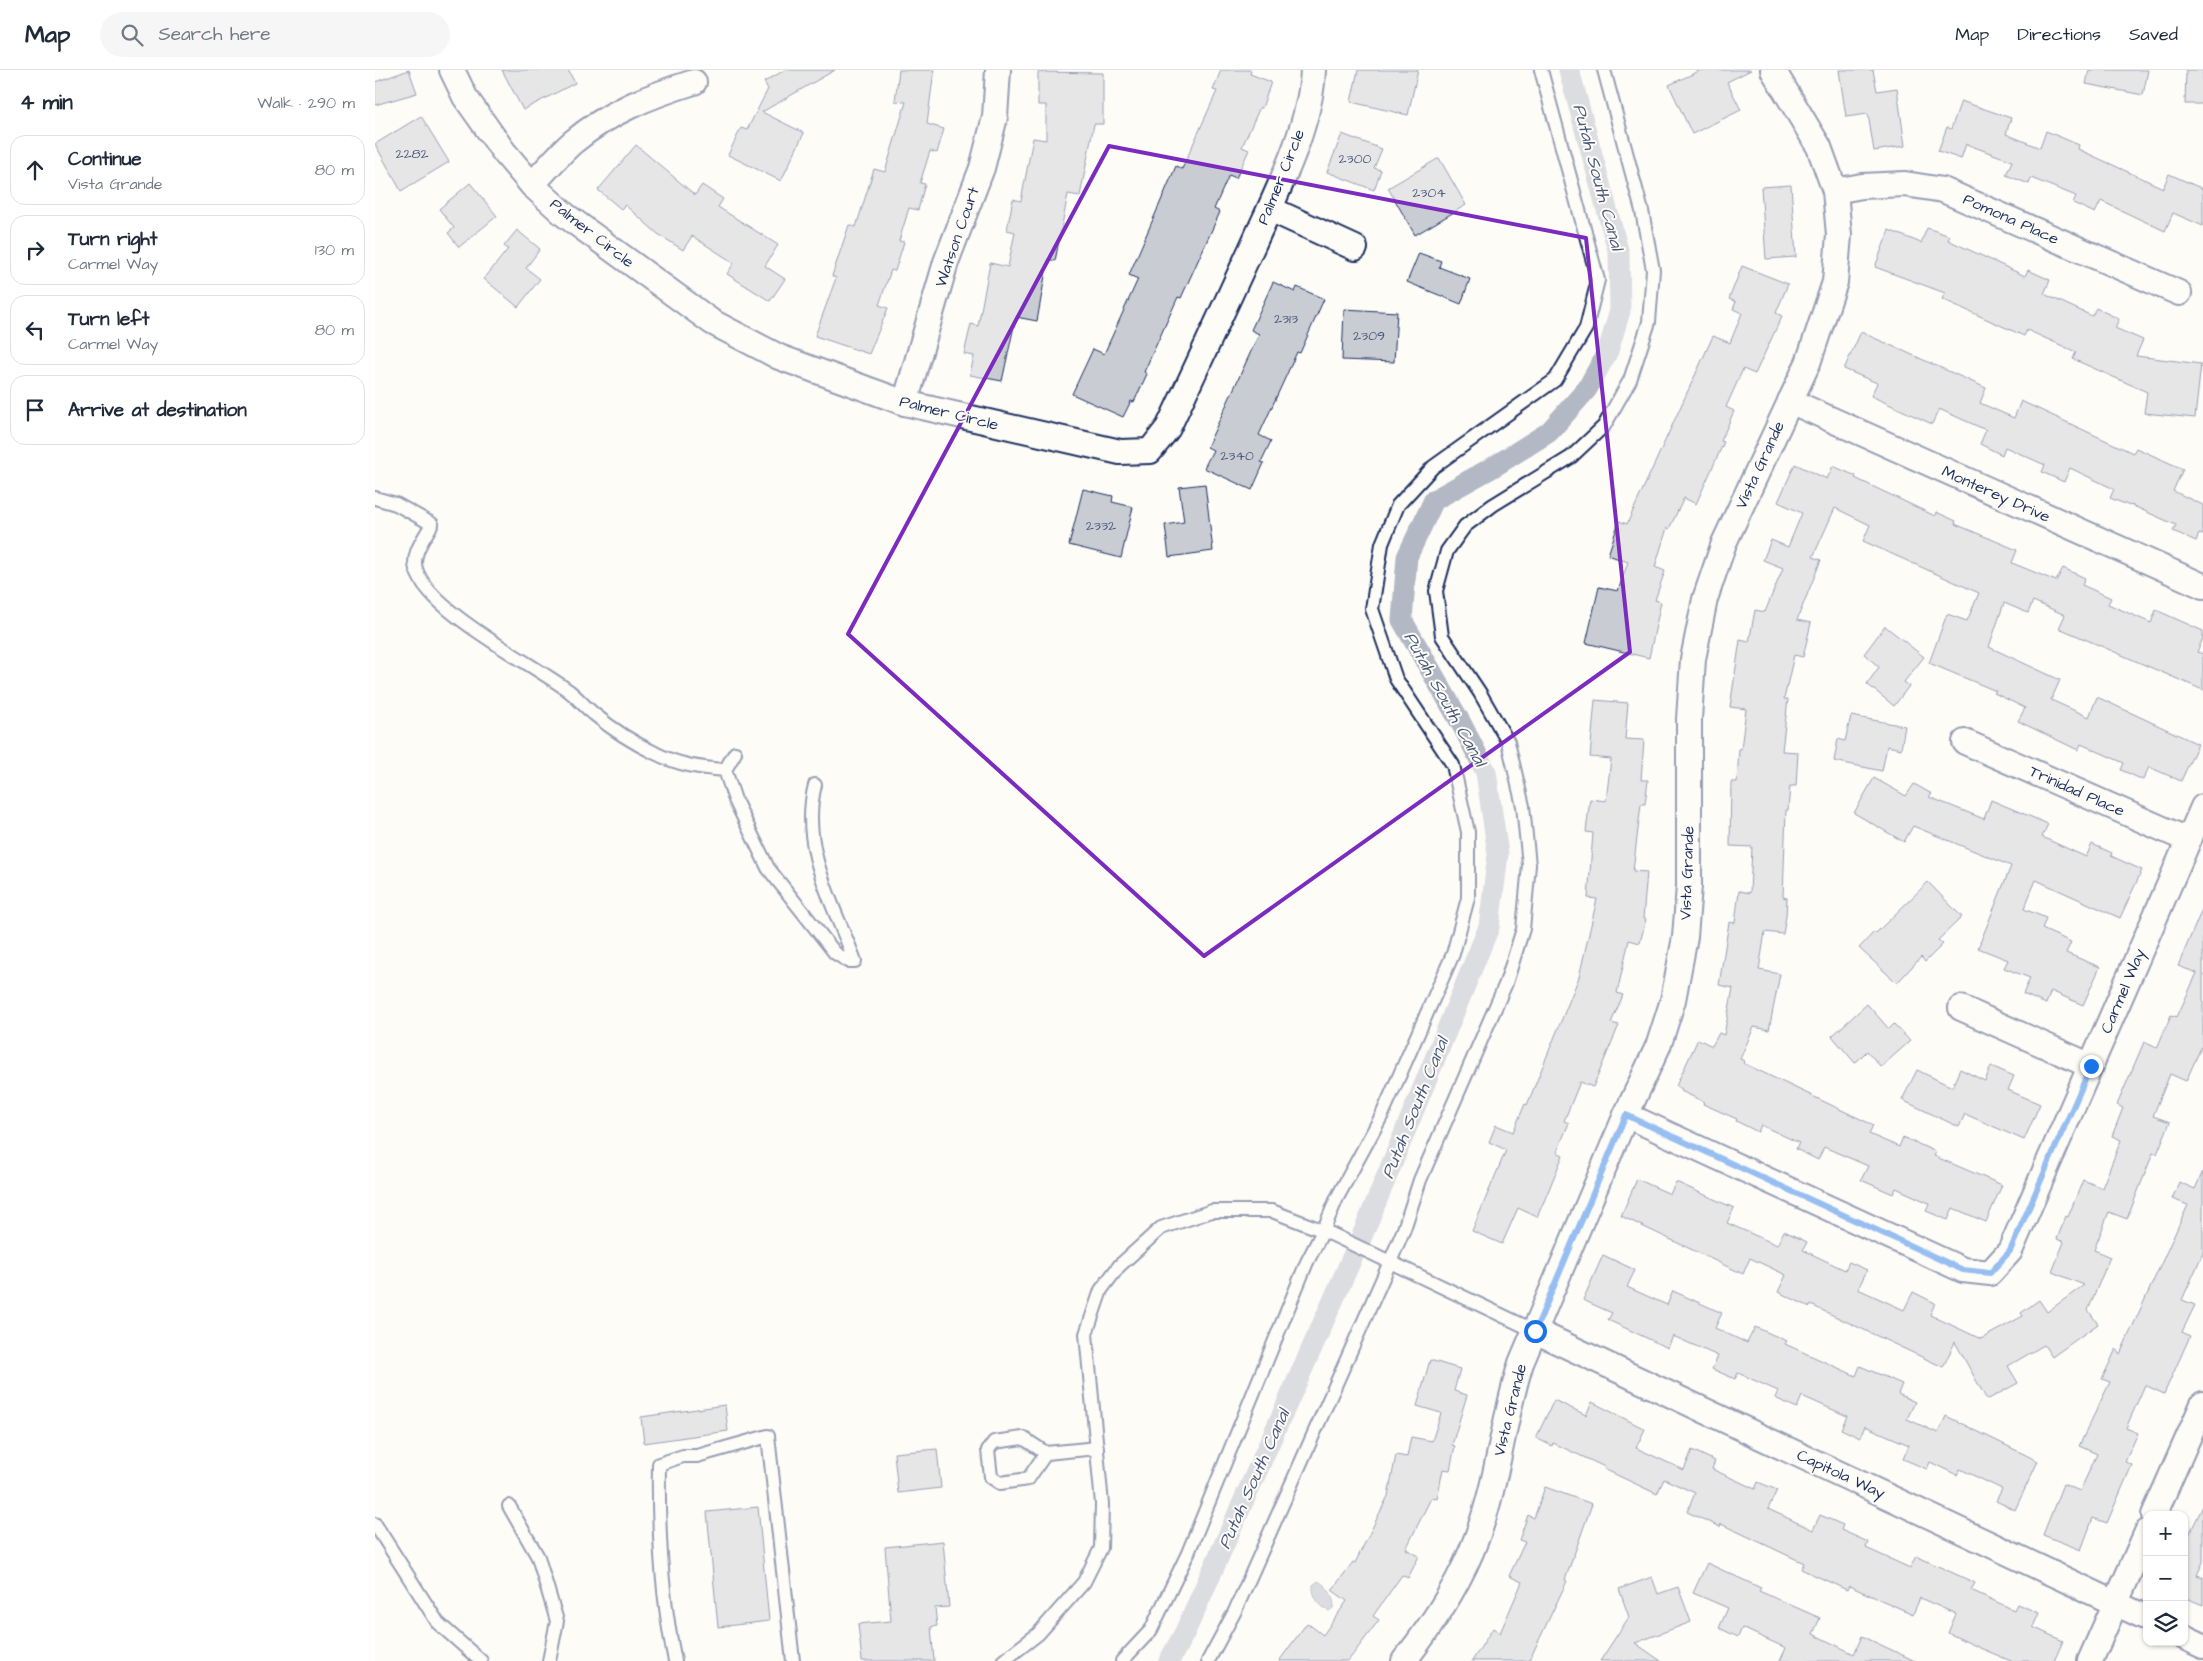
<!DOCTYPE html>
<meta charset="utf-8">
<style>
:root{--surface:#fff;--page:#f6f6f7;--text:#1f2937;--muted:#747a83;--line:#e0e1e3}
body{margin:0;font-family:"Architects Daughter",sans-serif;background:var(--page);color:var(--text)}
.controls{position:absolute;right:15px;bottom:15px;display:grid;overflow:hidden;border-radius:10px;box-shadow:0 1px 4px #0004}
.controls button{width:45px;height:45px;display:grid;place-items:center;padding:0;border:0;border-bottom:1px solid var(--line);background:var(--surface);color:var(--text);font:25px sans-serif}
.stop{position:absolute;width:15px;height:15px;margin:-11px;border:4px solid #1a73e8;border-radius:50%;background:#fff}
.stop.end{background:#1a73e8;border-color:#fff;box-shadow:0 1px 5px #0008}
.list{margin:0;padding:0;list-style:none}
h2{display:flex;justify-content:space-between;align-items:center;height:65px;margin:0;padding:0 20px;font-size:21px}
h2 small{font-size:16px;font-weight:400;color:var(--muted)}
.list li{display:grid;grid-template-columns:32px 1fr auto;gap:15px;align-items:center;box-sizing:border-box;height:70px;margin:0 10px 10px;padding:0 10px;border:1px solid var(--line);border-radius:15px}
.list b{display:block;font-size:19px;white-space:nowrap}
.list p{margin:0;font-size:16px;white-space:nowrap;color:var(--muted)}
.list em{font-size:16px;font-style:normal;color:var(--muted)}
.icon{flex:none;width:28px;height:28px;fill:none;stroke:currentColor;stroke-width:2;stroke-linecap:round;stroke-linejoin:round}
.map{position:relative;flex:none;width:1828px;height:1591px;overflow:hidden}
header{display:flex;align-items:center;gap:30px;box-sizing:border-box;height:70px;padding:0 25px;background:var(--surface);border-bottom:1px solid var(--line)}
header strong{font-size:24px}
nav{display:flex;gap:28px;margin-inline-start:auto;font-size:18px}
.search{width:350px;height:45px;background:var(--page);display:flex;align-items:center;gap:12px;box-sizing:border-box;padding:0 18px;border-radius:28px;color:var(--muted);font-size:19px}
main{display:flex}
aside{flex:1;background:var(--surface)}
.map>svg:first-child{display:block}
.water{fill:#b3b8c5;stroke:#76819c}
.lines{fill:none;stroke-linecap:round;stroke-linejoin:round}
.canal{stroke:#b3b8c5;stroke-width:21}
.building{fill:#c9ccd3;stroke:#1b2f5e}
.lane-casing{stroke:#1b2f5e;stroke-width:16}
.street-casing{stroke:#1b2f5e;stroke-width:28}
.lane{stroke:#fdfcf7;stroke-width:12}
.street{stroke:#fdfcf7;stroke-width:24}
.route{stroke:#1a73e8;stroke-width:6}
.marked{fill:none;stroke:#7b2cbf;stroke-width:4;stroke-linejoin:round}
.labels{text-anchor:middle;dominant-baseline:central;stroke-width:4;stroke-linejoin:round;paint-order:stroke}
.number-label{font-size:14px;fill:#46567b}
.street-label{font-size:16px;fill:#1b2f5e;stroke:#fdfcf7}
.water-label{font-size:18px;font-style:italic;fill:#49587d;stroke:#fdfcf7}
</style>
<header>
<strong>Map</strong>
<div class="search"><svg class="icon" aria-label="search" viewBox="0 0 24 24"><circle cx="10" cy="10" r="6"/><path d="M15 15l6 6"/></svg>Search here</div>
<nav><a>Map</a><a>Directions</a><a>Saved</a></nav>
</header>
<main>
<aside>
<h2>4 min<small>Walk · 290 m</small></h2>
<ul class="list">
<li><svg class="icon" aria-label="ahead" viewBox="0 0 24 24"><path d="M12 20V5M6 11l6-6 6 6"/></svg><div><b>Continue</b><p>Vista Grande</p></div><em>80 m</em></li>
<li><svg class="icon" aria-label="right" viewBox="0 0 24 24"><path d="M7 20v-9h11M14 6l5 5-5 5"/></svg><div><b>Turn right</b><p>Carmel Way</p></div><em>130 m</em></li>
<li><svg class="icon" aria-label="left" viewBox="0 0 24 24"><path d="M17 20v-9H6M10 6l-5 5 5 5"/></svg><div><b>Turn left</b><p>Carmel Way</p></div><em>80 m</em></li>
<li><svg class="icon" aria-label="arrive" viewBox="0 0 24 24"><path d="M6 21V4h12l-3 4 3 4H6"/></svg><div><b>Arrive at destination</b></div></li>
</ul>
</aside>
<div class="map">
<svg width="1828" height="1591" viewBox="0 0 1828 1591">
<rect width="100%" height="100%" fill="#fdfcf7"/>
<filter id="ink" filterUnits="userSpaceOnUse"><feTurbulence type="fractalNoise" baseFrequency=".02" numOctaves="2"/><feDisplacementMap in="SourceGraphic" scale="10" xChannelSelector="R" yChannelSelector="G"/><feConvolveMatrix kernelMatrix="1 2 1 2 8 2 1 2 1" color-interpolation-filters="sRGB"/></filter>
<g filter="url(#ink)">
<path class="water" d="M943,1511C953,1516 959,1527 959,1537L954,1541C944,1536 937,1526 938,1515Z"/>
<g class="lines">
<path class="canal" d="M794,1591L810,1562L990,1159L1114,857L1123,784L1111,702L1087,655L1027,550L1032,487L1059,430L1120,396L1174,362L1212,319L1233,281L1245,241L1244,184L1194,0"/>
</g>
<g class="building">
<path d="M34,0L42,23L0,35V12Z"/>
<path d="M127,0H193L200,13L148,40Z"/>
<path d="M410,0H460L387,42L429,63L406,111L353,85L366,58L372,60L393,19L389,12Z"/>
<path d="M524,0H559L552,54L569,59L562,83L555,81L545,113L550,114L543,140L534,138L524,171L529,172L520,201L516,200L504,235L513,238L494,284L440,266L461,208L457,206L474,155L481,157L499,99L510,102L531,32L520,31Z"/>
<path d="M846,0H876L875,4L896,12L887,38L885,37L867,77L874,80L861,108L854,105L839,139L845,142L806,228L803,227L769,302L772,304L759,332L756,331L748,347L697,324L718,279L729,284L763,209L754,205L801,96L807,99L842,21L838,20Z"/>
<path d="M983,0H1043L1033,45L976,32Z"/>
<path d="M1326,0H1376L1352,12L1366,40L1317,64L1294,15Z"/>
<path d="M1464,0H1498L1502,21L1522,18L1530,76L1499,81L1493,44L1471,47Z"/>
<path d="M1714,0H1773L1768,25L1711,14Z"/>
<path d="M1811,0H1828V34H1810Z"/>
<path d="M663,2L728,3V54H719L705,126L693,124L680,191L673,189L662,251L641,247L627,311L595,305L599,286L589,284L596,254L603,256L615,193L633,197L640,162L632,160L638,129L646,131L658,68L671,70V35H663Z"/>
<path d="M1586,31L1636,48L1631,64L1665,78L1671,61L1704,75L1703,79L1788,118L1794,104L1828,119V156L1798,143L1790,161L1726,131L1720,143L1698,133L1701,126L1656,108L1654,114L1631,105L1637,91L1591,74L1586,89L1563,81L1572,57L1576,59Z"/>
<path d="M46,46L74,92L26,121L0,74Z"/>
<path d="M967,64L1007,79L999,98L1006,100L999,120L952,102Z"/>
<path d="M261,75L320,125L327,115L348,129L343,137L403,175L390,196L410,209L395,231L352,204L359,193L317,166L308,180L283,164L250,135L246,139L223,120Z"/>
<path d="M1064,88L1091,135L1040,165L1013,118Z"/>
<path d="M95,113L122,146L84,177L73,163L79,158L64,139Z"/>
<path d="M1416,115L1421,187L1391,189L1386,117Z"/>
<path d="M1552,158L1575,166L1573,170L1650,206L1653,200L1675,210L1669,224L1717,246L1721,238L1744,249L1740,258L1768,270L1761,286L1826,294L1820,348L1769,343L1772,322L1698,289L1701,282L1652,260L1649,266L1567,229L1570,223L1500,197L1514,160L1546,173Z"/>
<path d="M142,160L165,179L151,198L165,209L143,237L109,209L133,179L129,176Z"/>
<path d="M1044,183L1066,191L1064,197L1095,209L1086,234L1032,212Z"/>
<path d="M1367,196L1413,214L1401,243L1407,246L1380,304L1368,299L1351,337L1359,341L1346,371L1349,372L1321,434L1309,428L1294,459L1292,458L1280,497L1290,501L1280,530L1286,532L1274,588L1211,573L1224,517L1243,521L1253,492L1233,485L1244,451L1252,454L1338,266L1355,273L1367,243L1358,239L1361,232L1354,229Z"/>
<path d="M898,212L920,222L922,217L949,229L925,283L922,282L884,365L896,371L886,392L889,393L877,420L829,398L838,380L832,377L884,264L876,260Z"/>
<path d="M969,239L1022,242L1019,292L967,290Z"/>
<path d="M1486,262L1611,318L1605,333L1639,348L1646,331L1758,383L1761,378L1808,399L1798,421L1828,435V465L1824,464L1821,471L1798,461L1801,455L1756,435L1755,436L1735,428L1739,419L1695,398L1689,412L1667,402L1670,395L1630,377L1627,385L1605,374L1611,360L1564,339L1557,354L1496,326L1502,313L1469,299Z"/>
<path d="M1420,394L1452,409L1458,396L1481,406L1480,408L1560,446L1561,442L1581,451L1580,454L1642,480L1637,493L1681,511L1688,498L1710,508L1707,515L1736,528L1733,534L1776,553L1781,540L1828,561V568L1822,582L1828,584V620L1684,558L1690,545L1658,531L1653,543L1629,533L1614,577L1685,610L1676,630L1714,647L1722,627L1823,674L1806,711L1774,697L1768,710L1746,700L1749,693L1706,674L1703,680L1643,651L1650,638L1619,623L1621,621L1554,593L1572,544L1592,551L1604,523L1488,471L1495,455L1460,438L1438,487L1446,490L1422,550L1436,553L1428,587L1419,585L1409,629H1413L1407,681L1423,682L1421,716H1415L1413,740H1411L1408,827L1412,828L1411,846L1408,864L1390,862L1384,900L1405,904L1394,960L1379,957L1365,989L1370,991L1368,993L1498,1055L1494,1064L1524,1077L1528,1067L1561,1082L1559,1086L1627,1115L1611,1152L1578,1138L1573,1150L1551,1141L1554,1133L1521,1118L1518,1124L1486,1110L1493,1096L1449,1077L1443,1090L1421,1079L1424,1073L1386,1055L1383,1062L1361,1051L1362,1049L1328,1034L1329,1032L1306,1021L1307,1019L1301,1016L1323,969L1337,976L1344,963L1349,965L1358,918L1344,915L1354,852L1360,853L1364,821L1375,823L1377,777L1355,776L1356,712H1362L1364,679H1366L1371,639L1355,637L1365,570L1374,572L1380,540L1390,542L1408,498L1388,490L1396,470L1413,477L1427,443L1403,432Z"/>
<path d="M830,414L838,481L794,487L790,455L809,452L804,417Z"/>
<path d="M708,419L738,426L737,432L758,437L746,488L694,475Z"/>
<path d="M1510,556L1549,587L1529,612L1534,616L1519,636L1492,614L1504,597L1489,584Z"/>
<path d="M1220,630L1253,633L1250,669L1269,670L1266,710H1273L1270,734H1266L1258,801L1272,802L1268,849H1271L1265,873L1254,870L1242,923L1248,925L1236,953L1244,955L1218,1017L1205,1012L1189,1051L1194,1053L1182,1082L1188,1085L1170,1129L1162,1147L1143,1138L1127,1174L1097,1161L1131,1080L1114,1072L1121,1055L1138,1062L1150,1034L1152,1035L1204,907L1222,829L1213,828L1218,763L1211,762L1215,729L1231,731L1236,689L1215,687Z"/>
<path d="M1476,646L1530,656L1526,679L1512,676L1507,701L1459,691L1463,669L1470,671Z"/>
<path d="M1499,708L1531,726L1539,714L1557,724L1554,727L1609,749L1616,730L1673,754L1667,767L1711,787L1717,774L1737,783L1736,786L1767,800L1745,848L1661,810L1649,839L1671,848L1667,859L1696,872L1691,883L1725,897L1708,935L1676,921L1671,934L1648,924L1655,908L1629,898L1633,890L1603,878L1636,796L1538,756L1529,772L1479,743Z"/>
<path d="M1553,812L1587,847L1563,870L1568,874L1550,892L1546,887L1522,913L1484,878L1499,862L1501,863Z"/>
<path d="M1828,837V973L1811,1011L1795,1004L1778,1046L1795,1052L1782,1084L1778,1083L1752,1149L1734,1142L1719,1180L1735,1187L1713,1240L1723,1254L1677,1287L1669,1275L1633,1296L1643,1313L1612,1330L1580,1272L1568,1297L1436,1235L1435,1237L1403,1222L1411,1205L1375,1188L1368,1204L1246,1146L1262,1109L1295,1124L1301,1112L1359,1138L1352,1153L1402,1175L1409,1161L1432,1172L1428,1180L1470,1200L1474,1192L1492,1200L1483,1219L1529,1240L1538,1222L1560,1233L1555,1245L1606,1269L1648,1246L1646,1243L1664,1230L1672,1242L1709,1215L1677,1202L1689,1172L1682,1169L1691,1146L1693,1147L1708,1110L1727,1118L1746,1070L1737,1066L1748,1038L1742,1035L1769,972L1782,978L1796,945L1802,947L1822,903L1803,896Z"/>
<path d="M1492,934L1514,959L1519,954L1535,971L1506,997L1492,981L1480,993L1457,966Z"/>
<path d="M1616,996L1639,1006L1633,1020L1665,1034L1649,1070L1590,1044L1584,1057L1527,1030L1542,1000L1577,1017L1585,999L1610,1011Z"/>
<path d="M1828,1101V1183L1807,1230L1820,1235L1807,1262L1815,1266L1789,1324L1770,1315L1751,1358L1763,1363L1750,1392L1757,1395L1732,1453L1718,1448L1706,1480L1668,1465L1688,1414L1705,1421L1722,1384L1704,1376L1735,1312L1727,1309L1741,1279L1745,1284L1813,1135L1797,1129L1804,1112L1820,1119Z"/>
<path d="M1228,1185L1260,1200L1252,1217L1292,1235L1298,1221L1347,1243L1340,1258L1372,1273L1380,1257L1412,1271L1410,1274L1481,1306L1485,1296L1527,1314L1523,1324L1540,1332L1532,1349L1563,1363L1571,1346L1663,1391L1640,1440L1621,1431L1627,1419L1585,1399L1582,1405L1555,1392L1552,1399L1528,1389L1534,1375L1490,1356L1485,1368L1466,1359L1472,1346L1427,1326L1422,1338L1400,1328L1403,1321L1363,1303L1360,1309L1337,1299L1343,1286L1298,1266L1293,1278L1233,1250L1237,1243L1208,1230Z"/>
<path d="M1055,1290L1085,1299L1079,1321L1092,1325L1077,1375L1080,1376L1075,1400L1068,1399L1062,1429L1056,1428L1031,1479L1044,1486L1033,1508L1027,1505L998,1546L1004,1550L973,1591H904L932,1553L948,1565L972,1531L957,1520L978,1492L980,1493L1013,1426L1021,1385L1032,1387L1036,1367L1057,1371L1066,1343L1042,1336Z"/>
<path d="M1179,1330L1211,1345L1217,1332L1270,1359L1261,1378L1309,1400L1317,1380L1340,1391L1337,1399L1380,1419L1383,1412L1402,1420L1393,1439L1438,1460L1445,1445L1468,1455L1466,1460L1493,1472L1491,1478L1535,1498L1541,1486L1600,1513L1596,1520L1639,1540L1642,1534L1664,1543L1658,1557L1688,1571L1679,1591H1636L1605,1578L1573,1563L1581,1544L1545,1528L1538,1544L1474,1516L1472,1520L1426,1499L1429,1493L1346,1454L1345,1457L1312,1442L1320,1423L1289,1409L1282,1424L1229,1399L1230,1397L1178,1373L1177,1376L1161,1368Z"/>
<path d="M350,1335L353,1361L269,1373L266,1347Z"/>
<path d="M562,1379L566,1418L523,1423L519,1383Z"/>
<path d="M1170,1417L1217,1434L1190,1510L1192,1511L1154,1591H1097L1118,1558L1125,1563L1147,1512L1134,1506L1150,1472L1144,1470L1153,1445L1159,1448Z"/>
<path d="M1828,1436V1492L1822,1505L1828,1507V1535L1811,1528L1809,1533V1475Z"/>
<path d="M383,1437L394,1551L343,1557L332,1442Z"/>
<path d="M568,1471L574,1537L560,1538L562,1556L556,1557L559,1591H487L483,1554L516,1551L510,1477Z"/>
<path d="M1332,1493L1386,1518L1384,1521L1445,1548L1438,1564L1479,1584L1487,1566L1540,1591H1405L1411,1578L1367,1558L1363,1567L1344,1558L1353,1538L1318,1523Z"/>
<path d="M1277,1507L1283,1524L1303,1517L1316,1552L1260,1573L1286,1591H1225L1254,1547L1244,1519Z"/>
</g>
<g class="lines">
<g class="lane-casing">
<g id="lane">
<path d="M0,428L21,434L57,454C50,467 36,484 41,499C54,542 157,593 194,621C203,628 210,637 219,644C237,659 259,673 280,683C303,695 325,698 350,700L360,730L393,798L460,883L473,891H480C459,835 424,777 440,715"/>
<path d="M350,700L360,683"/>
<path d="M671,1383L653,1409L625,1413L616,1407L613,1380L619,1372L648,1368L671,1383L722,1378"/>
<path d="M134,1436L163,1487L182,1551L174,1591"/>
<path d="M0,1454L63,1553L106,1591"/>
<path d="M300,1591C286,1526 283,1460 284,1394L308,1386H322L393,1366L418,1591"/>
<path d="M628,1591L663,1564L709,1512L726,1478L727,1434L711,1264L726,1220L744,1196L786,1158L837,1141H897L954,1163L1160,1261"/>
<path d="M747,1591L776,1560L813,1483L932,1192L948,1161L962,1128L1007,1045L1078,884L1093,828V762L1078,695L1021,609L997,539L1007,474L1023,435L1058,397L1180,310L1211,258L1223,210L1166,0"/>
<path d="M833,1591L860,1541L1015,1192L1029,1159L1045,1110L1131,913L1148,859L1154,795L1148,736L1133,672L1105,623L1067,566L1061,521L1072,481L1090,456L1118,435L1196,387L1229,356L1255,310L1274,252L1278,200L1267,141L1229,0"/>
</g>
</g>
<g class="street-casing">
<g id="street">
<path d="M77,0L90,27L129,82L157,115L190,145L337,252L404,287L530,333L745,382L775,381L793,358C822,297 850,236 878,175C901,124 936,56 938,0"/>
<path d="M157,115C170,101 183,85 198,72C234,42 274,26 319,12"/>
<path d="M1460,121L1487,116L1530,114L1568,120L1804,223"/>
<path d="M895,139L980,178"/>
<path d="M1415,331L1828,516"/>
<path d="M530,333L571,192L607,98L620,47L623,0"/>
<path d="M1590,672L1813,770"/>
<path d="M1586,938L1716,996"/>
<path d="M1251,1045L1588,1200L1615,1203L1635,1181L1828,737"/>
<path d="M1160,1261L1772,1548"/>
<path d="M1779,1445L1828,1334"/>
<path d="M1809,1567L1828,1576"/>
<path d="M1029,1591C1058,1554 1086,1511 1102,1467C1123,1411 1128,1350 1146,1293L1251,1045L1284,974L1298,930L1310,867L1314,816V649L1318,589L1330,529L1349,473L1433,293L1460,212L1464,165L1460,121L1444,77L1398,0"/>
<path d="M1715,1591L1772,1462"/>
</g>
</g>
<use href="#lane" class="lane"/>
<use href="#street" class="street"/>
</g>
</g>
<g class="lines" filter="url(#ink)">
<path class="route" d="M1160,1261L1251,1045L1588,1200L1615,1203L1635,1181L1716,996"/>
</g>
<path d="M0 0H1828V1591H0ZM734,76L1211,168L1255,582L829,886L473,564Z" fill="#fdfcf7" fill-opacity=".55" fill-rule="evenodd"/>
<path class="marked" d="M734,76L1211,168L1255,582L829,886L473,564Z"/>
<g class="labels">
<g class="number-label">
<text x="37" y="84">2282</text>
<text x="980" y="89">2300</text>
<text x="1054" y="123">2304</text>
<text x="911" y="249">2313</text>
<text x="994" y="266">2309</text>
<text x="862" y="386">2340</text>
<text x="726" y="456">2332</text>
</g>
<g class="street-label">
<text transform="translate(906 107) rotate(-68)">Palmer Circle</text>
<text transform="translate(1636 149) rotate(24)">Pomona Place</text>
<text transform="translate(217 163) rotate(38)">Palmer Circle</text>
<text transform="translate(582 167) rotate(-71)">Watson Court</text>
<text transform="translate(574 343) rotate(14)">Palmer Circle</text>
<text transform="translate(1385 395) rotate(-65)">Vista Grande</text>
<text transform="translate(1621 424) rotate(24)">Monterey Drive</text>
<text transform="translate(1702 721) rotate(24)">Trinidad Place</text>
<text transform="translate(1312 803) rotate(-88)">Vista Grande</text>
<text transform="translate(1748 921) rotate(-67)">Carmel Way</text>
<text transform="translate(1135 1340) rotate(-76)">Vista Grande</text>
<text transform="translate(1466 1404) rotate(25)">Capitola Way</text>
</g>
<g class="water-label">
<text transform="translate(1223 107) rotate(75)">Putah South Canal</text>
<text transform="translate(1070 629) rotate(61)">Putah South Canal</text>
<text transform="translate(1040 1038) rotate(-68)">Putah South Canal</text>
<text transform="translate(879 1409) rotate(-66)">Putah South Canal</text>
</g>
</g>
</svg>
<div class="controls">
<button>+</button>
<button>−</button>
<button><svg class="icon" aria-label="layers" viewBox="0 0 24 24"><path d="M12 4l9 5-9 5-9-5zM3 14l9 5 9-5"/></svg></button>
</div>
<div class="stop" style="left:1160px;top:1261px"></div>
<div class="stop end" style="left:1716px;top:996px"></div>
</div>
</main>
